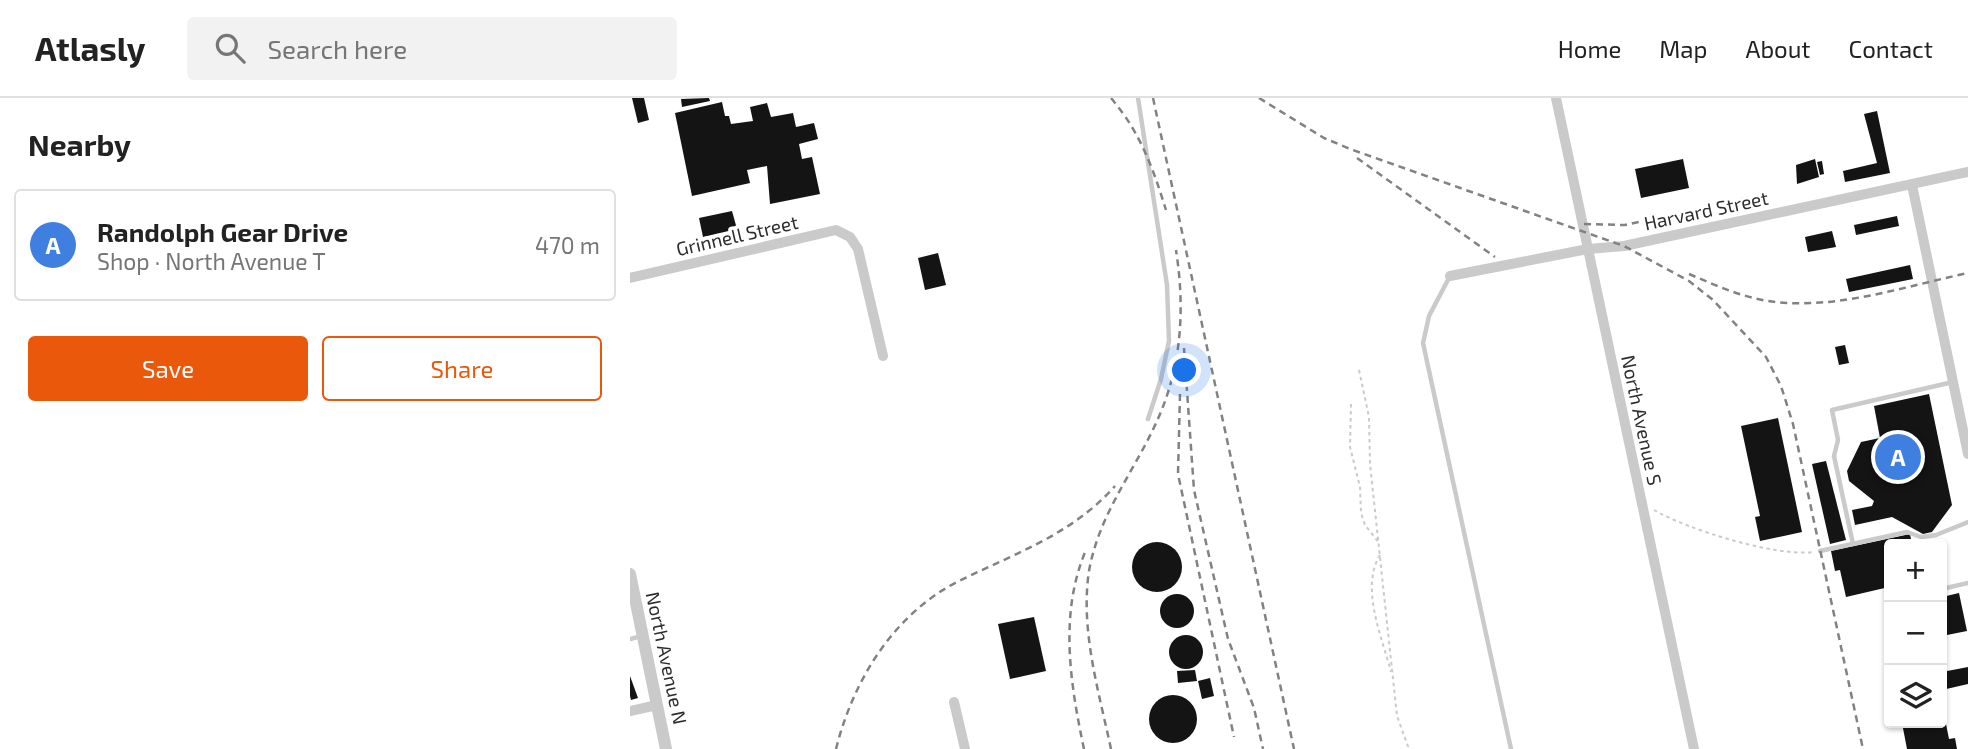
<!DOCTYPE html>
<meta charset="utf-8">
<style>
:root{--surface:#fff;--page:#f2f2f2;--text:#222;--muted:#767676;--line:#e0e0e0;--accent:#ea580c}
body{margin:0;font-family:"Exo 2",sans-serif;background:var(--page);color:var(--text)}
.controls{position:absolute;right:21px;bottom:21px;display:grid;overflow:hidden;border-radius:7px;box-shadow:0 2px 5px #0004}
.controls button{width:63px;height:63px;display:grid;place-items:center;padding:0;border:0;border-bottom:2px solid var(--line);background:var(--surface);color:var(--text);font:35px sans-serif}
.you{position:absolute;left:555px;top:273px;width:24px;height:24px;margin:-18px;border:5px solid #fff;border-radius:50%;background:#1a73e8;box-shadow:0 0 0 10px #1a73e833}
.badge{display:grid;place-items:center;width:46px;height:46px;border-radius:50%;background:var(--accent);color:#fff;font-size:23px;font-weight:700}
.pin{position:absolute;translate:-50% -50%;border:4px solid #fff;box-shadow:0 2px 7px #0006}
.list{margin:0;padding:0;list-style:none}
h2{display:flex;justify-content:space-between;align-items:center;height:91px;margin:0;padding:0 28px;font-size:30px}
h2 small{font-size:23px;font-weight:400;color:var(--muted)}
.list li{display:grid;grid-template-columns:46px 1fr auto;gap:21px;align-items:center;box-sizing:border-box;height:112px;margin:0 14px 14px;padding:0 14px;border:2px solid var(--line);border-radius:7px}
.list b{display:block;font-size:26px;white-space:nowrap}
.list p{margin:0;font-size:23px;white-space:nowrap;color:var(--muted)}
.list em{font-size:23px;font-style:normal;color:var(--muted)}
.actions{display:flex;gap:14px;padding:21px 28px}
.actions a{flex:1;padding:16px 0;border:2px solid var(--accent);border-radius:7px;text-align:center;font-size:24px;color:var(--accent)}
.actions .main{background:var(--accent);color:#fff}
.icon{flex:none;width:38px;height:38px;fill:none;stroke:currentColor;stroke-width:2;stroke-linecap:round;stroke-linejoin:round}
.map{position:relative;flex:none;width:1338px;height:651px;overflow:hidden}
header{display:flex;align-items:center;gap:42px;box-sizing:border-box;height:98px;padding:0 35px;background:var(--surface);border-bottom:2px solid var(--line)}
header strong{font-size:33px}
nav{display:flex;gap:38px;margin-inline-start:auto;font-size:24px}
.search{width:490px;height:63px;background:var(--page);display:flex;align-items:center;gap:18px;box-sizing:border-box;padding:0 24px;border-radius:7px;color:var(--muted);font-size:26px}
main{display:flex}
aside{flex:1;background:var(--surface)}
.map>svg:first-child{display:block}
.building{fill:#141414}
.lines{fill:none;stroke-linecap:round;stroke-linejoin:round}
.path{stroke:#cacaca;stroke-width:2;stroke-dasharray:3.5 3.5;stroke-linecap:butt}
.service{stroke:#cacaca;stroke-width:4.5}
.minor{stroke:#cacaca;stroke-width:10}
.tertiary{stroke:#cacaca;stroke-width:12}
.rail{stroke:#828282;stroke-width:2.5;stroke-dasharray:7 5;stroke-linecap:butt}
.labels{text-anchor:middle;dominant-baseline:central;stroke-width:7;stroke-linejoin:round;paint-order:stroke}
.street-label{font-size:19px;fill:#2d2d2d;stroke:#fff}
</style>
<header>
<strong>Atlasly</strong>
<div class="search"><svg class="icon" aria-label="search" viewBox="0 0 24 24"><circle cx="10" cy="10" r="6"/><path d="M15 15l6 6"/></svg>Search here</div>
<nav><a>Home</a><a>Map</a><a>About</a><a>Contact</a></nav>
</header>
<main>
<aside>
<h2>Nearby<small></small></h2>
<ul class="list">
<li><span class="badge" style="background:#3f7fe0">A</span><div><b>Randolph Gear Drive</b><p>Shop · North Avenue T</p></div><em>470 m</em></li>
</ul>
<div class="actions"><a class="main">Save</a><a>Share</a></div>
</aside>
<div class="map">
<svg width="1338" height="651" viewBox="0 0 1338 651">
<rect width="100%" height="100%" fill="#fff"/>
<g class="building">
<path d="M2,0H14L19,22L8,25Z"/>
<path d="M79,0L80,3L52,9L51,1Z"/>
<path d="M92,4L95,18H99L101,26L123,23L120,9L137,5L141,19L163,15L166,29L184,25L188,41L169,46L172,61L182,59L190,96L140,106L137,68L117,72L120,85L62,98L45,15Z"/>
<path d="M1247,13L1260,75L1215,84L1213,73L1247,65L1234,16Z"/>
<path d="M1053,61L1059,90L1011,100L1005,71Z"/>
<path d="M1185,61L1189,79L1167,86L1166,67Z"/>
<path d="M1192,63L1194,76L1190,77L1187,64Z"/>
<path d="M102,113L107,131L73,139L69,120Z"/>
<path d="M1267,118L1269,128L1226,137L1224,127Z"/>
<path d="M1202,133L1206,149L1178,154L1175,139Z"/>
<path d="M308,155L316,187L295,192L288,160Z"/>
<path d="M1280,167L1283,181L1219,194L1216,181Z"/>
<path d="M1215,247L1219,265L1209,267L1205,249Z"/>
<path d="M1299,296L1322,407L1302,434L1293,436L1262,419L1225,427L1222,412L1242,408L1244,403L1219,383L1217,373L1231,344L1250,340L1244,308Z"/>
<path d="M1148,320L1172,434L1130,443L1125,419L1130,418L1111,328Z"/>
<path d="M1196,363L1216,442L1200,446L1182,366Z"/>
<path d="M1280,436L1282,446H1259V489L1216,499L1210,472L1205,473L1201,453Z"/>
<circle cx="527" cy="469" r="25"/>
<path d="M1329,495L1337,533L1312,538V499Z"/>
<circle cx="547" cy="513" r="17"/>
<path d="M404,519L416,573L380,581L368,526Z"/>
<circle cx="556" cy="554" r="17"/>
<path d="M1338,569V586L1312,592V574Z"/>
<path d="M565,572L567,583L548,585L547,573Z"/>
<path d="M0,578L8,600L1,602L0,598Z"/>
<path d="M580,580L584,598L572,601L568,583Z"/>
<circle cx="543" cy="621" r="24"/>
<path d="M1313,611L1319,641L1325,640L1327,651H1277L1272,625H1312Z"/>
</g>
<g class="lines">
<g class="path">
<path d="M729,272L739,319L740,366L767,618L779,651"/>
<path d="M721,306L720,349L730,389L731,415L735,427L749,445"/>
<path d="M1024,412C1056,431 1146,459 1183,454"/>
<path d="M750,457C730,490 752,539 761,574"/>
</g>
<g class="service">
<path d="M508,0L537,187L539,243L531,281L518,321"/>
<path d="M820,178L799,218L793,245L881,651"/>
<path d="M1223,446L1204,358L1208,342L1202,312L1323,284"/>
<path d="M1190,453L1277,434L1291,439L1306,437L1338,424"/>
<path d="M1312,491L1338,485"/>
<path d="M0,541L12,538"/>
</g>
<g class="minor">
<path d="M926,0L1064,651"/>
<path d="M1282,87L1338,356"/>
<path d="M820,178L958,151L994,148L1338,74"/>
<path d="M0,180L206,132L220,139L228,151L253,258"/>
<path d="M324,604L335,651"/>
<path d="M0,613L27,607"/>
</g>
<path class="tertiary" d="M0,476L36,651"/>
<g class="rail">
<path d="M481,0C510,34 523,70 536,112"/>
<path d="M523,0L664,651"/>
<path d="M629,0L694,40L720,51L994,148L1059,183L1083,202L1136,259L1151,288L1163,326L1233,651"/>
<path d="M727,60L865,159"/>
<path d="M954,126L995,127L1119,99"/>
<path d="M1059,176C1087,188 1116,201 1146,204C1210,211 1276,188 1338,175"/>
<path d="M554,250L564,392L598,541L624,610L633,651"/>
<path d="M550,296L548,376L604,639"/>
<path d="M206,651C223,583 263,517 327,484C383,456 442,437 485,388"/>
<path d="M454,651C440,585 429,515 456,452"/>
<path d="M481,651C469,594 450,532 459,473C469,416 504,374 527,323C552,268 555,210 546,152"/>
</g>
</g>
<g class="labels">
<g class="street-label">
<text transform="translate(1076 112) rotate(-12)">Harvard Street</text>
<text transform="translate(107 137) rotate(-13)">Grinnell Street</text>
<text transform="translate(1012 322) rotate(78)">North Avenue S</text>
<text transform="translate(37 560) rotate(78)">North Avenue N</text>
</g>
</g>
</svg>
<div class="controls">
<button>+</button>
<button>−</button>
<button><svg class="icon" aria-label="layers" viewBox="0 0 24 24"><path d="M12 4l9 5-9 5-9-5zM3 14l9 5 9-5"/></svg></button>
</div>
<div class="you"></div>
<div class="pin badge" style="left:1268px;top:359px;background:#3f7fe0">A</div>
</div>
</main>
